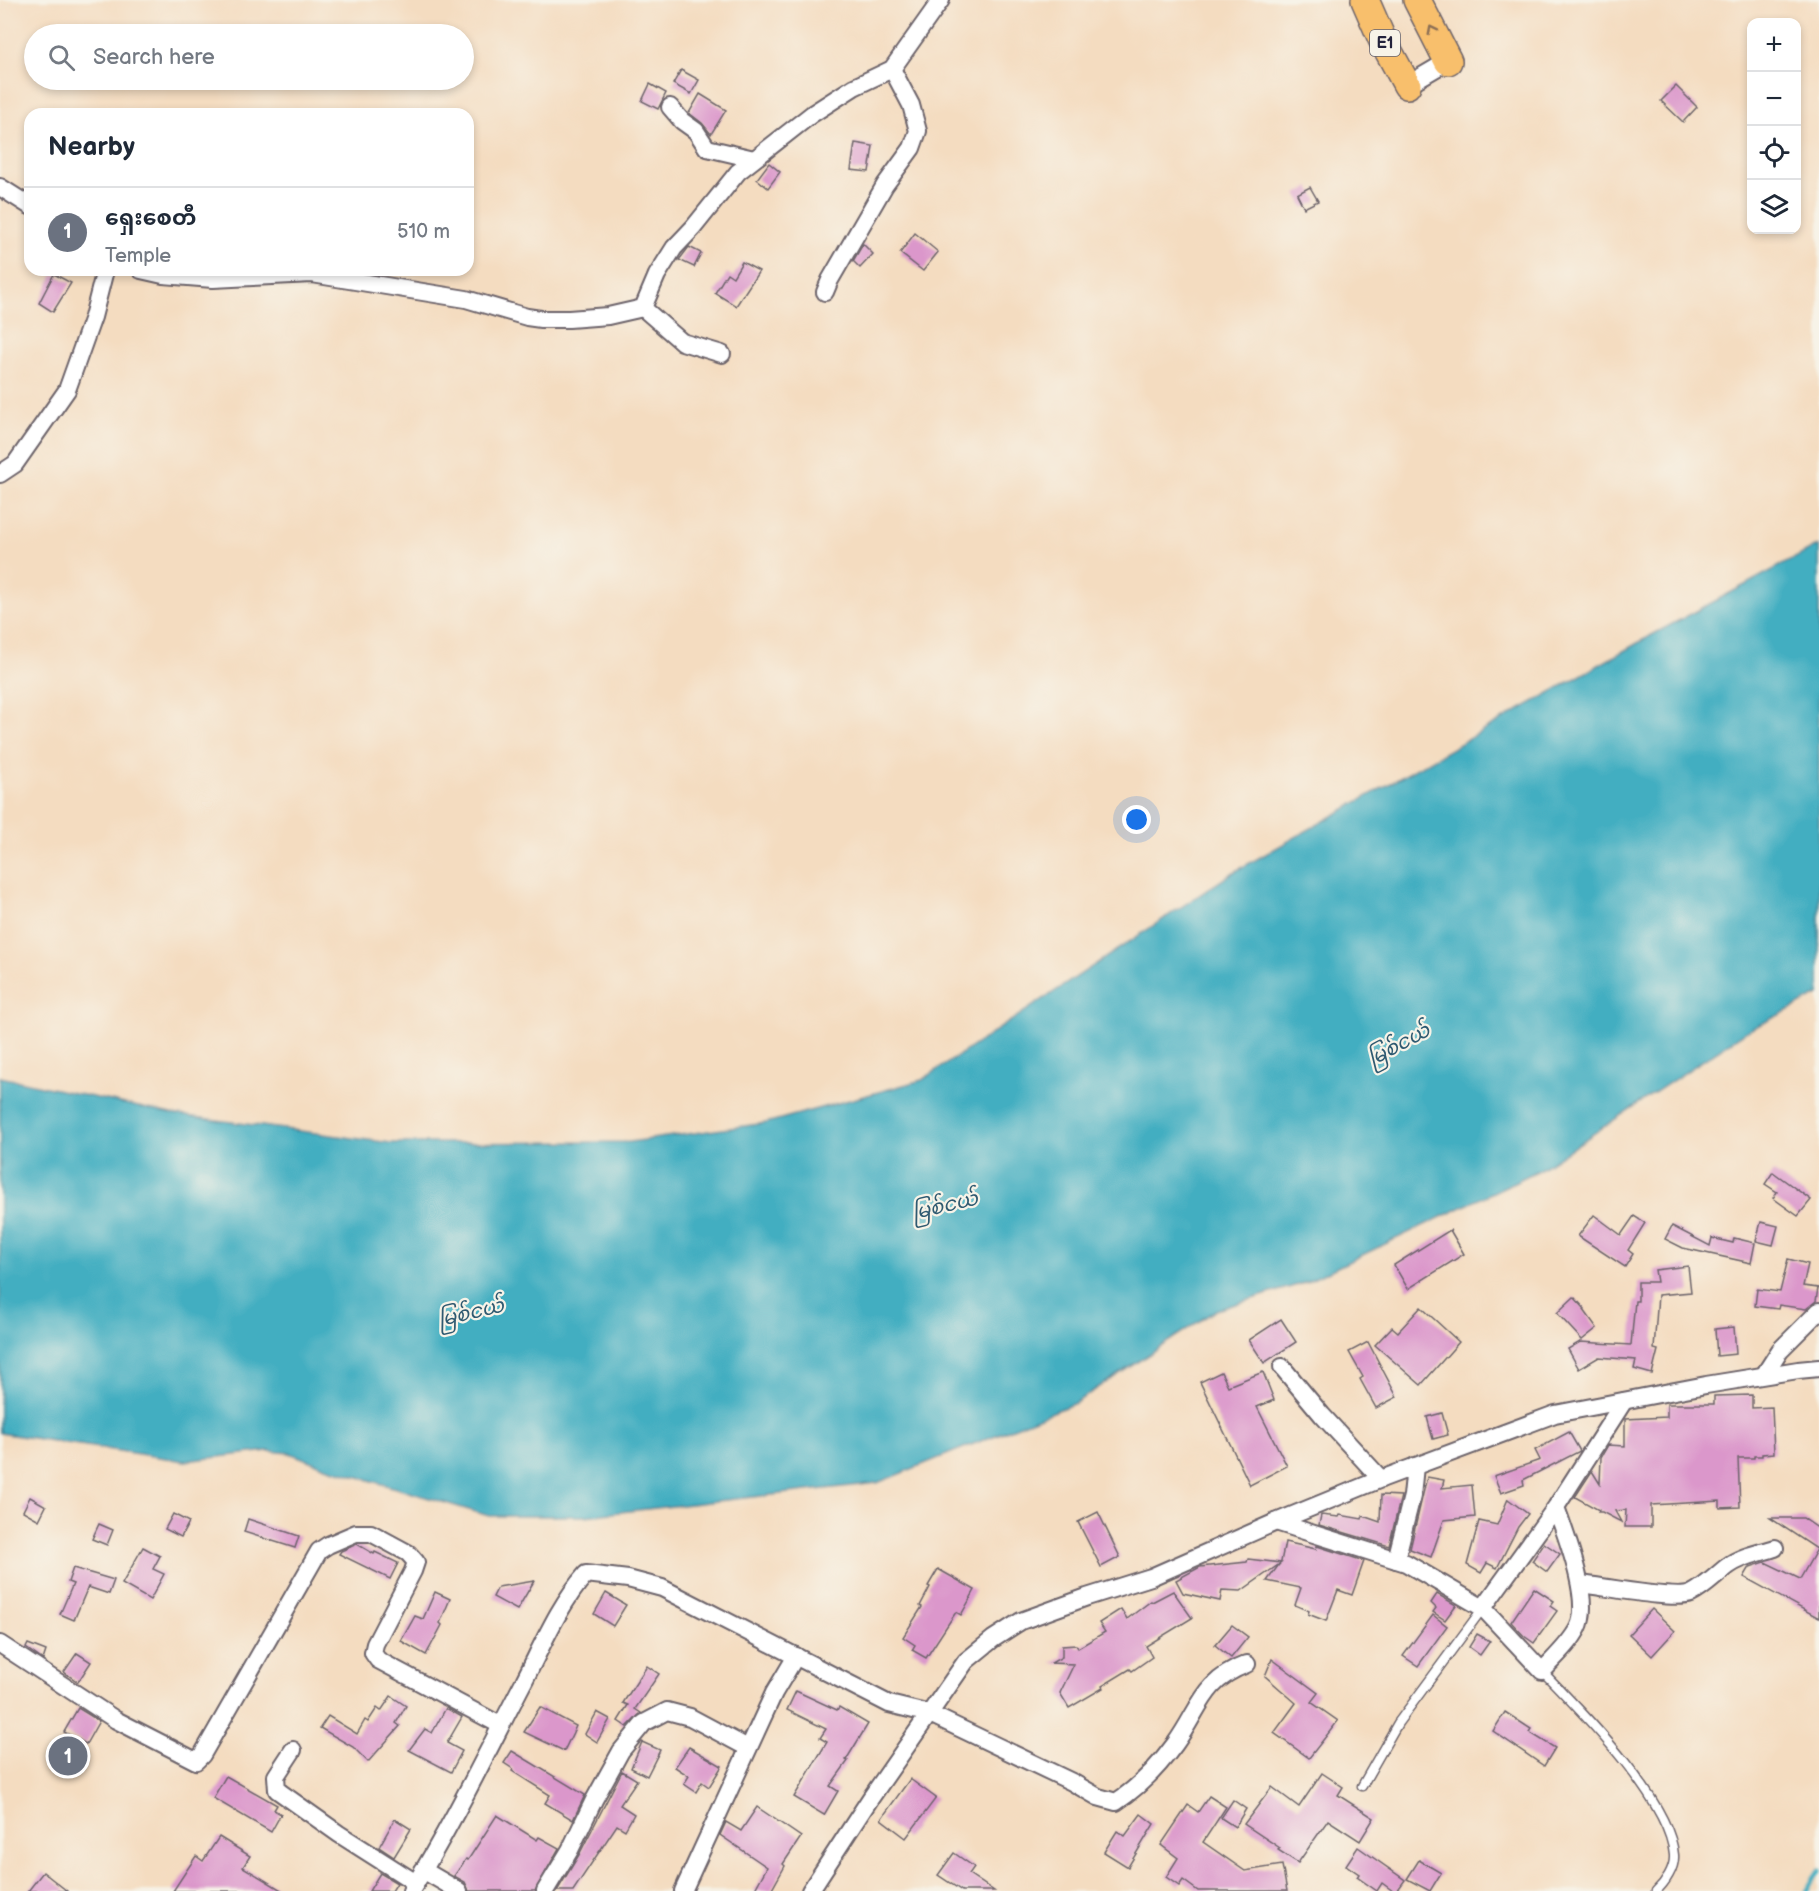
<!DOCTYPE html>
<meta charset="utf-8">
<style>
:root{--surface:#fff;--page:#f2f2f3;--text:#1f2937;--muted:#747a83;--line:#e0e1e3;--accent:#b5179e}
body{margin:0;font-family:"Balsamiq Sans","Noto Sans Myanmar",sans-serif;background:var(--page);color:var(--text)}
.controls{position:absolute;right:18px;top:18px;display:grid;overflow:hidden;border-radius:12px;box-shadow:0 3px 9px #0003}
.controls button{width:54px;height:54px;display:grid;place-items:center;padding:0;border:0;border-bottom:2px solid var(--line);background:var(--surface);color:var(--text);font:30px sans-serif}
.you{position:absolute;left:1137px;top:820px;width:21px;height:21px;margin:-15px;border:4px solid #fff;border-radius:50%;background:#1a73e8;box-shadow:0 0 0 9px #1a73e833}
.badge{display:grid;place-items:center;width:39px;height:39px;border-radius:50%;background:var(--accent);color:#fff;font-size:20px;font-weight:700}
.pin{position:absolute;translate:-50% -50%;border:3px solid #fff;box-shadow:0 2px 6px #0006}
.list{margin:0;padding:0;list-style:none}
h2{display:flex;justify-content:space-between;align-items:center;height:78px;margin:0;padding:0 24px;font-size:26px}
h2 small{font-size:20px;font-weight:400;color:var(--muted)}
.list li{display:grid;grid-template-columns:39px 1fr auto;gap:18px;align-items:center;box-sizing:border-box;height:90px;padding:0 24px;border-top:2px solid var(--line)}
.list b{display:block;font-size:22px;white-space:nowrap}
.list p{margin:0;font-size:20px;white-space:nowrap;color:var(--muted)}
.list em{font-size:20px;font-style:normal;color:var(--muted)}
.icon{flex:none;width:33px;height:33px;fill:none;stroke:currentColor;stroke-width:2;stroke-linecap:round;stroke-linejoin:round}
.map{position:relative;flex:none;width:1819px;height:1891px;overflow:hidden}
.search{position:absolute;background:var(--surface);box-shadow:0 3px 9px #0003;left:24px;top:24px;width:450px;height:66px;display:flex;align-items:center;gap:15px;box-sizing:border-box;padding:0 21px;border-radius:33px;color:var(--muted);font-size:22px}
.panel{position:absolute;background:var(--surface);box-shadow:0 3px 9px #0003;left:24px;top:108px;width:450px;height:168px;border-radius:18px}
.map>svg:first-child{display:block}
.water{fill:#42aec1;stroke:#32687e;stroke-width:1.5}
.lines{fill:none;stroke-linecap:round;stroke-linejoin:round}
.stream{stroke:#42aec1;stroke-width:5}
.building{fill:#db97cb}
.service-casing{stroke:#6c636a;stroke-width:11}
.minor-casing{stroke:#6c636a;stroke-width:20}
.trunk-casing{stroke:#6c636a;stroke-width:30}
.service{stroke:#fff;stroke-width:8}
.minor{stroke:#fff;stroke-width:16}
.trunk{stroke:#f8bf6c;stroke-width:27}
.oneway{stroke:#8d7054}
.labels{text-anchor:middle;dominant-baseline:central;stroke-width:4.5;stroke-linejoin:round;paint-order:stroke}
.shield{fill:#f7f3e8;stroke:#62616f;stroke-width:1.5}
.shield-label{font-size:16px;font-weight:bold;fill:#22223b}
.water-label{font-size:20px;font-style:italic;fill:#2f5a71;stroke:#f7f3e8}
</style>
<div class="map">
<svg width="1819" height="1891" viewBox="0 0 1819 1891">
<rect width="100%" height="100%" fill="#f7f3e8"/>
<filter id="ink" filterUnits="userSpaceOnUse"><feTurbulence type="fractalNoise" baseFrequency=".0167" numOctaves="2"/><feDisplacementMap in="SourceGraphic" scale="12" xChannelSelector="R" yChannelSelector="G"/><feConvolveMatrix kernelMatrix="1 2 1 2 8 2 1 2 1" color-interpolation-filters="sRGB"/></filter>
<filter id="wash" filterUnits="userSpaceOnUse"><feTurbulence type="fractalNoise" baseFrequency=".008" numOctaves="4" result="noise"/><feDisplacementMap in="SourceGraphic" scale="24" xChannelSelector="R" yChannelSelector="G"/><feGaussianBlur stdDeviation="1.35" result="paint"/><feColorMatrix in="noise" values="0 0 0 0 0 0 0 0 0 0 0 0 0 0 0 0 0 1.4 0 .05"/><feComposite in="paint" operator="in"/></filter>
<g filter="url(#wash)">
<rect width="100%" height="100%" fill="#f4dcc0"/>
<path class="water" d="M1819,545V995L1747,1031L1539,1170L1304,1283L1216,1310L1075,1403L877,1483L585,1516H489L326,1467L290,1453L268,1451L185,1461L0,1433V1077L171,1114L391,1143L630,1142L766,1123L922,1080L1234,872L1650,636Z"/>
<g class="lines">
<path class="stream" d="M1806,1891L1819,1871"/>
</g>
<g id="blocks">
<g class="building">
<path d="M681,70L699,80L691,94L673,84Z"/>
<path d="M650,84L666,93L658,109L642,101Z"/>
<path d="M1676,86L1697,107L1683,122L1661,101Z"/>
<path d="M700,94L726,110L711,134L702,123L689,113Z"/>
<path d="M855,143L873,146L869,172L851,170Z"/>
<path d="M769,163L780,172L768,188L757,179Z"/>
<path d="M1310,187L1318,201L1304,208L1297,194Z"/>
<path d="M915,233L938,252L923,271L900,253Z"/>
<path d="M863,244L873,254L860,268L853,261Z"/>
<path d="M689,247L701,253L694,267L679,260Z"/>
<path d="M742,262L759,271L736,306L715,293L727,273L733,277Z"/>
<path d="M54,274L71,283L53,312L39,303Z"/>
<path d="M1773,1172L1811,1200L1798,1216L1773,1198L1777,1192L1765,1184Z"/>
<path d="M1594,1215L1621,1235L1634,1216L1645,1223L1628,1250L1633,1254L1625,1267L1578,1236Z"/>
<path d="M1761,1222L1778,1226L1773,1245L1756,1241Z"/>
<path d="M1672,1226L1710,1246L1712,1238L1733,1243L1734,1238L1755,1243L1751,1263L1683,1248L1665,1239Z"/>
<path d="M1450,1230L1464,1254L1408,1289L1394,1265Z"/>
<path d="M1788,1259L1808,1264L1803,1286L1818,1288L1816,1301L1806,1309L1779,1305L1778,1309L1755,1306L1757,1289L1780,1292Z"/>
<path d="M1688,1266L1691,1292L1658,1295L1654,1349L1658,1350L1652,1374L1634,1369L1636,1360L1599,1357L1579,1369L1568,1349L1580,1342L1631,1345L1635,1301H1638V1282H1657L1655,1270Z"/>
<path d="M1574,1297L1585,1309L1584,1310L1597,1328L1582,1340L1557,1313Z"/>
<path d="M1421,1307L1459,1342L1421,1385L1375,1345L1392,1327L1398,1332Z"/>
<path d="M1281,1319L1296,1342L1264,1363L1249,1340Z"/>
<path d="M1734,1327L1736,1354L1717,1356L1715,1329Z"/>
<path d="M1368,1342L1397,1397L1376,1408L1360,1379L1363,1377L1349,1352Z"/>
<path d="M1221,1372L1228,1386L1263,1372L1274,1400L1257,1407L1287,1466L1250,1485L1200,1382Z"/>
<path d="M1752,1395V1408L1772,1407L1774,1453L1762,1454V1456H1754V1458H1738L1740,1507L1720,1508V1501L1651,1505V1527H1625L1626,1510L1615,1511L1621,1522L1602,1512H1598L1599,1510L1575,1497L1592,1471L1600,1484L1601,1457L1608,1445L1625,1446V1419L1667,1417V1404H1714V1396Z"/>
<path d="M1442,1413L1448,1435L1433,1439L1427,1417Z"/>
<path d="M1569,1432L1580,1451L1523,1480L1524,1485L1501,1493L1494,1476L1540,1460L1535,1450Z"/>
<path d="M1427,1477L1444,1480L1442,1488L1472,1485L1475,1517L1444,1520L1431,1557L1410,1549Z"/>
<path d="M1381,1495L1401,1496L1389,1546L1319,1525L1321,1515L1339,1517L1340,1515L1362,1519L1363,1516L1380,1522Z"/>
<path d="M30,1497L46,1506L39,1520L23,1511Z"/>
<path d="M1508,1499L1528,1514L1518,1527L1497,1568L1487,1563L1481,1573L1467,1565L1479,1521L1497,1525Z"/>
<path d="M1098,1512L1120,1557L1101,1567L1078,1522Z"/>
<path d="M173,1514L189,1522L181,1537L165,1529Z"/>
<path d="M1770,1518H1803L1819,1529V1618L1744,1577L1750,1567L1765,1562L1800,1579L1817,1549Z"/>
<path d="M248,1519L299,1536L295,1548L244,1532Z"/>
<path d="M99,1524L113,1530L107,1545L92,1539Z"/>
<path d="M1285,1542L1316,1549L1317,1546L1364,1561L1352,1595L1338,1590L1326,1621L1308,1614L1309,1611L1295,1605L1301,1588L1267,1581L1281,1562Z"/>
<path d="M1544,1543L1560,1554L1547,1572L1532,1561Z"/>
<path d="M357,1544L374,1554L375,1552L398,1563L390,1579L339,1554L341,1551Z"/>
<path d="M143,1547L160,1556L153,1569L164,1574L150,1600L122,1584Z"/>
<path d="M1248,1559L1281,1563L1241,1591L1222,1590L1220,1601L1183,1593L1176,1580L1200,1567L1247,1562Z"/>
<path d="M73,1568L114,1580L109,1594L88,1587L74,1620L60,1614L73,1584L68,1582Z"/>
<path d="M938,1569L975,1590L961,1615L956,1612L926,1658L912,1650L915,1645L903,1637L922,1607L920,1606L930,1587L928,1586Z"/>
<path d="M534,1581L517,1610L493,1597L498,1587Z"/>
<path d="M1534,1588L1554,1601L1550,1606L1557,1611L1534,1643L1524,1636L1511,1622Z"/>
<path d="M1173,1591L1192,1618L1146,1646L1152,1657L1132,1671L1130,1669L1102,1686L1103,1688L1069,1708L1060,1693L1074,1664L1051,1663L1062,1657V1646L1076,1645L1078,1648L1105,1632L1099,1623L1121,1609L1127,1619L1151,1601L1152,1602Z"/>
<path d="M435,1592L450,1599L440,1623L442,1625L426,1655L401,1641L415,1616L423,1619Z"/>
<path d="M606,1593L626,1605L613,1626L594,1614Z"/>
<path d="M1437,1594L1456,1605L1445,1620L1433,1612L1436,1608L1431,1603Z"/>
<path d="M1652,1609L1675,1631L1652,1656L1629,1634Z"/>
<path d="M1433,1615L1447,1626L1418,1666L1403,1656Z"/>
<path d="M1232,1625L1248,1637L1231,1658L1215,1645Z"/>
<path d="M1477,1634L1490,1641L1480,1655L1469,1647Z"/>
<path d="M28,1644L46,1651L43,1660L26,1648Z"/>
<path d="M77,1653L91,1662L78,1682L64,1672Z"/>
<path d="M1272,1659L1318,1693L1311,1702L1338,1721L1309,1758L1274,1733L1296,1703L1265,1676Z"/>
<path d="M647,1666L659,1674L635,1709L641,1713L627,1727L618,1721L628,1705L623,1703Z"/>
<path d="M796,1691L837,1710L839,1707L868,1724L846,1760L848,1761L830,1786L838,1791L824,1815L794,1797L827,1742L820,1738L826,1729L787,1710Z"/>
<path d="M391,1696L406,1706L396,1723L400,1726L368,1762L353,1747L320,1728L328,1716L357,1734L365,1720L368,1722L377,1708L381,1711Z"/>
<path d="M540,1707L576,1726L564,1751L524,1732Z"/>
<path d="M78,1708L99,1721L86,1744L64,1732Z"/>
<path d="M446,1708L462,1717L447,1743L462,1751L451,1772L409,1750L425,1729L432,1733Z"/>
<path d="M597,1712L610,1719L597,1742L585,1734Z"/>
<path d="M1505,1712L1531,1729L1529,1732L1555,1748L1544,1766L1493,1731Z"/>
<path d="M642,1742L660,1750L647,1776L631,1768Z"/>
<path d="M689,1747L722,1766L709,1787L702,1782L696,1792L684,1784L689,1776L675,1767Z"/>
<path d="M512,1751L585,1795L573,1820L545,1803L550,1795L512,1771L513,1769L504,1763Z"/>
<path d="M622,1771L637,1780L620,1805L634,1814L625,1830L617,1825L573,1891H557L579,1855Z"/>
<path d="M1322,1773L1343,1787L1338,1795L1374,1818L1360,1841L1328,1820L1298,1863L1278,1850L1280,1848L1244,1824L1272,1787L1299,1807Z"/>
<path d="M226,1776L277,1805L274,1810L281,1814L271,1832L213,1798Z"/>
<path d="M910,1779L936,1798L906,1838L881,1819Z"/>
<path d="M1209,1796L1226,1807L1203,1842L1245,1871L1282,1865L1287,1891H1198L1183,1880L1179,1886L1166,1877L1178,1858L1161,1845L1188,1805L1198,1812Z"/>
<path d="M1233,1800L1246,1809L1235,1827L1221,1818Z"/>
<path d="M757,1807L801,1837L783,1864L785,1866L771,1891H754L767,1867L720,1835L726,1822L741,1831Z"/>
<path d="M1141,1814L1154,1824L1128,1867L1104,1852L1117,1831L1125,1836Z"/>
<path d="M497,1815L537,1840L539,1837L559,1848L535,1891H469L465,1882L454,1876L466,1859L468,1860Z"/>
<path d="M395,1819L411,1829L394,1857L379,1847Z"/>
<path d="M219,1837L250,1856L243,1867L283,1891H173L196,1856L203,1861Z"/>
<path d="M1358,1847L1405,1880L1397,1891H1393L1382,1883L1377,1891L1357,1877L1359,1874L1346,1865Z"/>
<path d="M954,1853L974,1867L969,1874L994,1891H962L938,1875Z"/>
<path d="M1419,1860L1441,1873L1430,1891L1407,1879Z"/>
<path d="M43,1872L67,1891H28Z"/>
<path d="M380,1873L397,1883L392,1891H369Z"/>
</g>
</g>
</g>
<g filter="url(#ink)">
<use href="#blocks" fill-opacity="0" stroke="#6c636a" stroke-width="1.5"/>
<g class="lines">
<g class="service-casing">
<g id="service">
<path d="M1542,1671C1581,1711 1670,1800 1674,1855C1675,1868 1665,1883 1656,1891"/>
<path d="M1362,1786L1398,1723L1483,1608"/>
</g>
</g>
<g class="minor-casing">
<g id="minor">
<path d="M1407,85L1448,61"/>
<path d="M670,107L682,121L696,131L707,148L754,159"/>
<path d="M0,187L30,206"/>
<path d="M141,270L163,275L213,279L312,274L466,299L527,317L541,319H569L608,316L643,308L657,275L674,248L693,228L738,172L812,114L854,87L892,69L941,0"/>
<path d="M825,292L830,280L885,185L912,148L918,131L911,105L892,69"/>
<path d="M643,308L682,342L722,354"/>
<path d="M0,474L15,464L67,390L93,317L105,270"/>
<path d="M1282,1367L1322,1415L1381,1479"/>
<path d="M1764,1375L1780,1350L1819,1311"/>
<path d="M1556,1507C1566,1536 1592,1601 1578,1628C1570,1644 1554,1658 1542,1671L1483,1608L1556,1507L1624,1401"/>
<path d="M1276,1522L1406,1563L1483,1608"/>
<path d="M1396,1560L1412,1496L1415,1466"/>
<path d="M1580,1584C1601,1586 1675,1601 1691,1594C1705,1587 1716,1575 1728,1566C1741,1556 1760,1553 1775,1548"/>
<path d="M0,1644L116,1720L196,1761L202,1755L319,1551L328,1545L356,1533H371L408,1553L416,1562L413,1571L375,1644L373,1653L378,1660L500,1725"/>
<path d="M293,1750L276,1776L277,1790L339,1834L416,1883"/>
<path d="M423,1870L459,1891"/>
<path d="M411,1891C453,1823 487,1752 524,1681C543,1644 559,1605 586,1574L628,1579L662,1588L889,1704L930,1714L1072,1782L1098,1797L1116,1802C1139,1787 1159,1766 1175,1744C1201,1708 1202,1681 1247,1664"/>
<path d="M545,1891L570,1850L594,1800L621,1751L644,1723L667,1711L690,1717L748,1748"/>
<path d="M683,1891L774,1693L796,1656"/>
<path d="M810,1891L870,1799L966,1661L993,1639L1021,1621L1087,1597L1151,1577L1276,1522L1381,1479L1555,1414L1706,1385L1798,1370L1819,1368"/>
</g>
</g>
<g class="trunk-casing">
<g id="trunk">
<path d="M1365,0L1382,39L1407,85"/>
<path d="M1417,0L1448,61"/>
</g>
</g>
<use href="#service" class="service"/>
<use href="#minor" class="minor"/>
<use href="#trunk" class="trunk"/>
</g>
<defs><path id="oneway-chevron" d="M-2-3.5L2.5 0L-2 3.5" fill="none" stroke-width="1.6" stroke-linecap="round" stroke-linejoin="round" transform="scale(1.5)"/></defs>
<use class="oneway" href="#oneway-chevron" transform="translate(1432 30) rotate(-117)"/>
</g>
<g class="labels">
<rect class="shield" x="1370" y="30" width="30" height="26" rx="4.5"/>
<g class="shield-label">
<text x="1385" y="43">E1</text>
</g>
<g class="water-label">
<text transform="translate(1399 1045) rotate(-28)">မြစ်ငယ်</text>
<text transform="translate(945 1206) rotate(-13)">မြစ်ငယ်</text>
<text transform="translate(471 1313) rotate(-13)">မြစ်ငယ်</text>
</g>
</g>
</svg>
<div class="controls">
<button>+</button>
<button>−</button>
<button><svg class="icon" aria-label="locate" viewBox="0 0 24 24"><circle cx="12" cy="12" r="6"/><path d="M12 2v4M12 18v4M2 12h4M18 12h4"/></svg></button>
<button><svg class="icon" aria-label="layers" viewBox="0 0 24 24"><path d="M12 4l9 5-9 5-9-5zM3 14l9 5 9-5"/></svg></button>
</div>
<div class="you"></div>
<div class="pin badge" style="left:68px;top:1756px;background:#6b7280">1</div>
<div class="search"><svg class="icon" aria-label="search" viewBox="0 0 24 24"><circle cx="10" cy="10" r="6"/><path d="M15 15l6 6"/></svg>Search here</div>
<section class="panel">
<h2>Nearby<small></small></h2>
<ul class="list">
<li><span class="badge" style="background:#6b7280">1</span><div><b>ရှေးစေတီ</b><p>Temple</p></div><em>510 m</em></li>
</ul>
</section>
</div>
